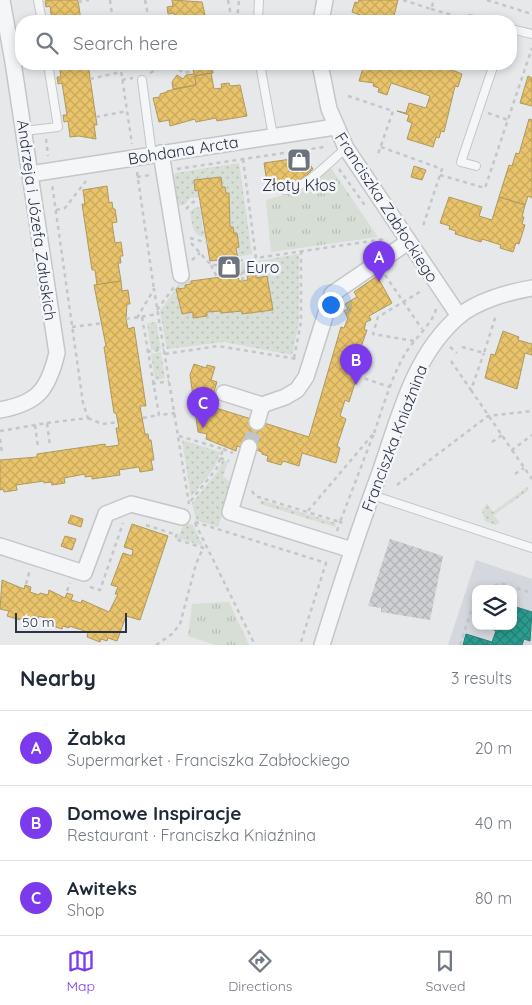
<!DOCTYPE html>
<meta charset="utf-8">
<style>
:root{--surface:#fff;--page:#f6f6f7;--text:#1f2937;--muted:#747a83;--line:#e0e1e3;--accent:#7c3aed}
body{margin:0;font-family:Quicksand,sans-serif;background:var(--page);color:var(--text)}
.controls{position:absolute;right:15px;bottom:15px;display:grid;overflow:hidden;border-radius:10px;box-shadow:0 2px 8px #0003}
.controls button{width:45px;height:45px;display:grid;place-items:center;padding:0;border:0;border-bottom:1px solid var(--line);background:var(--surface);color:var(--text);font:25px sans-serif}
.scale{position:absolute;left:15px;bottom:12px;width:112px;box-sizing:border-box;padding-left:5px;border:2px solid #2b3445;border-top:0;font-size:14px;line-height:18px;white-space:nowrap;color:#2b3445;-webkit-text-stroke:4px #f4f6f9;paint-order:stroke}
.you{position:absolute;left:330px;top:304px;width:18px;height:18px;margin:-12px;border:4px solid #fff;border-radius:50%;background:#1a73e8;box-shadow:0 0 0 8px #1a73e833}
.badge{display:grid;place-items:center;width:32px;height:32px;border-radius:50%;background:var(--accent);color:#fff;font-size:16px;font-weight:700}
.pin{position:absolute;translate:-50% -41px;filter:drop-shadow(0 1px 2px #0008)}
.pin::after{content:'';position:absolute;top:26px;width:18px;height:15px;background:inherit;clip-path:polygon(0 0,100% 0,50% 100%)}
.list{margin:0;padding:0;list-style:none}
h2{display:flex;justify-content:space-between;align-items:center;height:65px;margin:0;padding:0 20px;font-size:21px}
h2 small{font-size:16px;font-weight:400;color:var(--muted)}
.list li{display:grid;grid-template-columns:32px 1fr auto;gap:15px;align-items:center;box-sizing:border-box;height:75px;padding:0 20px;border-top:1px solid var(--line)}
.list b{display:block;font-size:19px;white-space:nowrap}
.list p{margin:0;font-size:16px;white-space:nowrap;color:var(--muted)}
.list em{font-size:16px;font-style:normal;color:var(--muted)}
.icon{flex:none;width:28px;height:28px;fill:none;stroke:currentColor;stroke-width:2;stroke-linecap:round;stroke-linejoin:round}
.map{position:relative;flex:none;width:532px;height:645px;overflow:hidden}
.search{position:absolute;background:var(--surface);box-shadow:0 2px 8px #0003;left:15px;right:15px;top:15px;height:55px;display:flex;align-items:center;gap:12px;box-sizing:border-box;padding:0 18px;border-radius:20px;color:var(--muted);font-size:19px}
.sheet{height:290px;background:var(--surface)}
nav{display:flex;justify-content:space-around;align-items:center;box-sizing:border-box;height:70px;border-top:1px solid var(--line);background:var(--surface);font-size:14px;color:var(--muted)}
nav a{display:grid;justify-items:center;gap:2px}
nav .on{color:var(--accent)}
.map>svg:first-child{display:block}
.built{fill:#d4d7dd;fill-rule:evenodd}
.grass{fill:url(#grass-dots)}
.park{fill:url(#park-tufts)}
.homes{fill:url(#homes-cross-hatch);stroke:#b0995f}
.schools{fill:url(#schools-cross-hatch);stroke:#2a7e79}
.building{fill:url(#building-cross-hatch)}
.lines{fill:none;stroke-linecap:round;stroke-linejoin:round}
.street-tunnel{stroke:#c1c4c9;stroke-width:15;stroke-dasharray:15 8;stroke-linecap:butt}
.lane-casing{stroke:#c4c6c8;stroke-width:10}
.street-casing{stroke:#c4c6c8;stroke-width:18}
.path{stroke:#c5c6ca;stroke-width:2.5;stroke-dasharray:4 4;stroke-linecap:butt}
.lane{stroke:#f5f6f7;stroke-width:8}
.street{stroke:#f5f6f7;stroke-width:15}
.labels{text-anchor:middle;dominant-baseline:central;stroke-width:5;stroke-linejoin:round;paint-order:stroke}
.street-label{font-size:16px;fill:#2b3445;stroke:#f4f6f9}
.poi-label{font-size:16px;fill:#2b3445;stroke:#f4f6f9}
</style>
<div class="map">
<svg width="532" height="645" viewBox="0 0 532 645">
<defs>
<pattern id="grass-dots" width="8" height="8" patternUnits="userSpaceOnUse" patternTransform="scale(1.25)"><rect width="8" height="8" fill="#d6ded6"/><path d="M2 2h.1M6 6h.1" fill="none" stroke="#b8bfb9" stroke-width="1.8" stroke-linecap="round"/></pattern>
<pattern id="park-tufts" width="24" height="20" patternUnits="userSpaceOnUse" patternTransform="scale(1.25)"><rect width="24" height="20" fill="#d6ded6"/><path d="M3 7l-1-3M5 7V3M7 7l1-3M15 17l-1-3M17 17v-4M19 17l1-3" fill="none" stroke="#b8bfb9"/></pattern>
<pattern id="homes-cross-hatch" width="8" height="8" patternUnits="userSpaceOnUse" patternTransform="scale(1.25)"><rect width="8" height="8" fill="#e9c46a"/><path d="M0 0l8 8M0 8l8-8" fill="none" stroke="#c8a95d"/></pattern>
<pattern id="schools-cross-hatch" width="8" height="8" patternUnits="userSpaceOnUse" patternTransform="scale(1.25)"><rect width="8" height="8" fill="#2a9d8f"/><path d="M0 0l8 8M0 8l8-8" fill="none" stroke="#248177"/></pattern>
<pattern id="building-cross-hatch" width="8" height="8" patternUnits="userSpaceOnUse" patternTransform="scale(1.25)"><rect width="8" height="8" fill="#ced0d3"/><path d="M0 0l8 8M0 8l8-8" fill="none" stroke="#b1b3b6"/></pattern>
</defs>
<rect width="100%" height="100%" fill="#e6e8ea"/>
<path class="built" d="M476,560L532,579V645H448ZM476,589H513V626H476Z"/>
<g class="grass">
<path d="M239,163L252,254L238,257L237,233H234L233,227H230L229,193H226L225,187H222L221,177L194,180L195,190H198L199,197L190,198L184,205L178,206L174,176L175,173Z"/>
<path d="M200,207L203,231H206L207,237C192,238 192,223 190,212L194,208Z"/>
<path d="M299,254V322L292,355L224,342L167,349L160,311L175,290L185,272L189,273L191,284L176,289L182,314L193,312L194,318L207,316V312L220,311L221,313L242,311V314L273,310L267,277L256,278V275H241L239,264Z"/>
<path d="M156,322L161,349L151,350L147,323Z"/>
<path d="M161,352L165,378L155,380L151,354Z"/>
<path d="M182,440L220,452L215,467L191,497Z"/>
<path d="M222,460L228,462L223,476L232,484L218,527L196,520L192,503L219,470Z"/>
<path d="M527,487L529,490L494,515L500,523L495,525L485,521L482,511L487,503L493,512Z"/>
<path d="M261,500L336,523L335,527L260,504Z"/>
<path d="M184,522L193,525L203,546L178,538Z"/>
</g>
<g class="park">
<path d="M331,168L378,237L271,252L266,200L301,190Z"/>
<path d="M229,602L249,645H216L188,636L192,604Z"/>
</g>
<g class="homes">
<path d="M49,0H78L81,21H52L50,6L46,7L45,1Z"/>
<path d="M172,0L202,2L205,15L202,16L203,21H175L174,13L168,14L167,7L173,6Z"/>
<path d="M359,0H398L394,16L391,15L389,21H360L362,16L352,12L355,2L358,3Z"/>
<path d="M59,64H88L97,125H94L96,139L79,136L70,137L68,121L64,122L63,115H67L62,83L58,84L57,77H61Z"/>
<path d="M184,64H212L213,73L195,76L196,85L173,89L172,82L177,75L183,79L186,75L194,74L193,68L185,69Z"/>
<path d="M360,64H437L462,74L458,87L455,86L444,132L441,131L439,138L436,137L433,147L407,139L412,123L407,121L409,115L397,111L406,113L409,103L426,108L430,96L391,83L387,95L378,92L379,88L373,86L374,83L359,81L364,65Z"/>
<path d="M211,73L214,89L222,88L221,84L229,83L230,86L240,85L247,116L217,121L216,118L196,122L195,119L170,126L169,120L159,122L153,98L160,97V94L167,92V91L196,85L195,76Z"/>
<path d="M528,76L532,78V106L520,103Z"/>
<path d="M529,119L532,120V198L528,196L525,205L499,197L509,165L512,166L516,153L519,154Z"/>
<path d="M305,157L313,169L302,180L292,182L293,185L268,189L264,163Z"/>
<path d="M414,166L426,170L422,180L411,177Z"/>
<path d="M221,177L222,187H225L226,193H229L230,227H233L234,233H237L239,247L236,248L241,275H238L239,281L248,280L247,276L256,275V278L267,276L273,310L242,314V311L221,313L220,311L207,312V316L193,318V312L182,314L176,289L185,288V285L191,284V281L221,277L218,260L210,261L198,190L195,191L194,180Z"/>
<path d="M107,186L109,203L112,202L113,209H115L117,222L112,223L115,243L121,242L123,256H120L121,263H118L121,281L97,285L95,270H92L82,204H85L83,190Z"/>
<path d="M449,197L482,207L479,216L492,220L499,197L525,205L522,217H524L522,224L525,225L519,244L516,243L513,252L500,248L501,245L482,239L481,242L455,234L456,231L449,229L450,226L440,223Z"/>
<path d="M377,276L392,303L369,316L371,320L366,322L364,330H367L361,347L366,348L349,402L345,400L340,416L346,419L337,446L340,448L336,463L302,453L299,466L283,461L281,465L267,461L268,456L262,454V452L244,446L243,448L237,446L236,451L206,439L207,434L198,432L190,375L194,364L206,368L207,365L215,367L211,380L217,382L213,395L220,397L216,408L309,437L341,327L344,328L348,318L344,311L348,309L345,304L357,297L354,292Z"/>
<path d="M121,281L122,291L128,290L130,304H127L126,319L128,329L134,327L146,406H140L145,434H148L149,440H151L154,460H151L153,470L140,472L139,467L119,470L120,475L92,479V476L85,477V474L64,478L65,483L52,485L51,482L44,483V481L16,485L17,490L4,492L3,489L0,490V460L37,457V454L105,444L106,447L119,445L116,428H119L116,413H114L104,347L106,346L94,285Z"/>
<path d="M503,331L519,337L518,340L532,344V355L525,353L517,389L485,378L491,354L495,355Z"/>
<path d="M71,515L83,519L81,527L68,523Z"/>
<path d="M132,524L168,536L140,620L126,616L117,641L108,638L107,641L101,639L100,642L87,637L88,632L69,626V628L63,626L62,629L49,625L51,620L39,616L37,621L28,618L27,620L21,618L20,620L7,616L9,611L0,609L2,580L24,589L25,585L31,587L30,592L39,595L40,593L48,595L49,590L65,598L67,593L73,595L71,600L81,603L82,600L109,612L118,594H115L118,587L111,585L123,553L132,556L133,550L124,547Z"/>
<path d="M65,536L76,539L72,550L61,546Z"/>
</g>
<path class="schools" d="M513,606L532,612L530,641L524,639L522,645H463L466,634L492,642L496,631L492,629L493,626H513Z"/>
<path class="building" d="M390,539L443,556L430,620L381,612V608L368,606Z"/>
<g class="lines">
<path class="street-tunnel" d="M249,447L257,422"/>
<g class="lane-casing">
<g id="lane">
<path d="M38,0L42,21"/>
<path d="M470,19L478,21"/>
<path d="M258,21L259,0"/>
<path d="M511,29L532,34"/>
<path d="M260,64L273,136"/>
<path d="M142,80L152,155"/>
<path d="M24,131L58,127L48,64"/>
<path d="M476,166L461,162L494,64"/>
<path d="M285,190C308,187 329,162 346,148"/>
<path d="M372,495L532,548"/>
</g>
</g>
<g class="street-casing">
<g id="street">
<path d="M321,21L325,0"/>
<path d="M320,64L329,109L346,148L459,316"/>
<path d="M161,153L181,275"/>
<path d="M30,174L335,127"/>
<path d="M224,393L262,405"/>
<path d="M0,410C38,403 48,390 57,353L13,62L2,0"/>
<path d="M257,422L262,405L285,397L297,390L306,377L332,294L408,242"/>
<path d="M249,447L230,512L352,550"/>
<path d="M0,546L84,573L106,514L131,504L182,517"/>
<path d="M322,645C340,587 359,529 380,472C399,418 413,356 458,317C476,301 509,292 532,288"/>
</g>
</g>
<g class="path">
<path d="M110,0L113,21"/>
<path d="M145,0L149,21"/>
<path d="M228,0L232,21"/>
<path d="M403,0L431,9L434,0"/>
<path d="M487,0L532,14"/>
<path d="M78,2L89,0"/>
<path d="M431,9L459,17"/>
<path d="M237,21L239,0"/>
<path d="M120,64L132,144"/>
<path d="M173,64L183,73L193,71"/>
<path d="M212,69L244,64"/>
<path d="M150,73L156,70L155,64"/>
<path d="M90,79L121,72"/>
<path d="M122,80L133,78"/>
<path d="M348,96L393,111L377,157"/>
<path d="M488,113L508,120"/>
<path d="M96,117L127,111"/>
<path d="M46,139L48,156"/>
<path d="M381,147L442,169L423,226"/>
<path d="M243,159L256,258L385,239"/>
<path d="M177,169L324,147L323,144"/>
<path d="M339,169L366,207"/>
<path d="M137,172L154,289"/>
<path d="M440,175L485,188L532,48"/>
<path d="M137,177L151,175"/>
<path d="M186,209L193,202L200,201"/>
<path d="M56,210L65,208L86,181"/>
<path d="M190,238L208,243"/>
<path d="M191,243L211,265H219"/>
<path d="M192,260L200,253"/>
<path d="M239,261L256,258"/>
<path d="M211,265L217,277"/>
<path d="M385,275L422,329"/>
<path d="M242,281L248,259"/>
<path d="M157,310L174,287"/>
<path d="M142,317L159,415L175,413"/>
<path d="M137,318L154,289L189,504"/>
<path d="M126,319L158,314"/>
<path d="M72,327L103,323"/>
<path d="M414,341L373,334L378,317L423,290"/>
<path d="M450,347L457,353"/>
<path d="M462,347L484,353L496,315"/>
<path d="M147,352L164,349"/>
<path d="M165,354L218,346L297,359"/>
<path d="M294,358L301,322V251"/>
<path d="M451,361L471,390L484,353"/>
<path d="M357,376L390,387"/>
<path d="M152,384L169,381"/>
<path d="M471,390L512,450L532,435"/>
<path d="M88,418L102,424L118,422"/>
<path d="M143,418L158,415"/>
<path d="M47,423L88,418L83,403L52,184"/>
<path d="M35,425L38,447"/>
<path d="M0,431L47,423L50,446"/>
<path d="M374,433C383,407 391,378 405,354C413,340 433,323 436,309"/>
<path d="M179,436L223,449L217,468L189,503"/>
<path d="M0,439L2,453"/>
<path d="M492,442L502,435"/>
<path d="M223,449L233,453"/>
<path d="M512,450L532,479"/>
<path d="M220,458L229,461"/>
<path d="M515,474L524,468"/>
<path d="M397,485L488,416L532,411"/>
<path d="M252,491L255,496L340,522L374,433L307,512"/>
<path d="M195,522L326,563L300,645"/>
<path d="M195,523L255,645"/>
<path d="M146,525L177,535"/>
<path d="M337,531L340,522L346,524"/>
<path d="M177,534L175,539L207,549"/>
<path d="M26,584L30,570"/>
<path d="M90,587L100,590L123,523"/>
<path d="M487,589L500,583L532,593"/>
<path d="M67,591L70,583"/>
<path d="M156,645L172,634L180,624L196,564L203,548"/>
<path d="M460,645L476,596"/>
</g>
<use href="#lane" class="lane"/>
<use href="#street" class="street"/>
</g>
<defs>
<g id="shop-square" transform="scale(1.25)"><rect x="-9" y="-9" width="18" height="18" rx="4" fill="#6c737f" stroke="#f4f6f9"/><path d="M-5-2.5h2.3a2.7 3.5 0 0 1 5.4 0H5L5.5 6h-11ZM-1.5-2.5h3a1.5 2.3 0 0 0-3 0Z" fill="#fff"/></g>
</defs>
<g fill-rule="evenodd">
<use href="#shop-square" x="299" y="160"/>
<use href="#shop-square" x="229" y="267"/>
</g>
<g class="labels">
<g class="street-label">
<text transform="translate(183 150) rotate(-9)">Bohdana Arcta</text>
<text transform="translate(387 207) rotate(57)">Franciszka Zabłockiego</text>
<text transform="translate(37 220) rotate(82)">Andrzeja i Józefa Załuskich</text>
<text transform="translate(394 438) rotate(-69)">Franciszka Kniaźnina</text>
</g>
<g class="poi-label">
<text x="299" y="185">Złoty Kłos</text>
<text x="246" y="267" text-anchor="start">Euro</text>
</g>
</g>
</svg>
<div class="controls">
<button><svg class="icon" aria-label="layers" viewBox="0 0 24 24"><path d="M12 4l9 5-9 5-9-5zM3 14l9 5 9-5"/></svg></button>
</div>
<div class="scale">50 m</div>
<div class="you"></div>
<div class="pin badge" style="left:379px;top:282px">A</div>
<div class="pin badge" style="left:356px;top:385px">B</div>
<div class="pin badge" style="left:203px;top:428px">C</div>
<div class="search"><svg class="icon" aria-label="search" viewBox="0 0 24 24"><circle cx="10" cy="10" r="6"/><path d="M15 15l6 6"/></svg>Search here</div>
</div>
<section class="sheet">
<h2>Nearby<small>3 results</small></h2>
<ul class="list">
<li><span class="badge">A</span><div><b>Żabka</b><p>Supermarket · Franciszka Zabłockiego</p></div><em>20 m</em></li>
<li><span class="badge">B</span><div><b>Domowe Inspiracje</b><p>Restaurant · Franciszka Kniaźnina</p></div><em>40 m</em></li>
<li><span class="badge">C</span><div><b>Awiteks</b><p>Shop</p></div><em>80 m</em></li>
</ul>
</section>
<nav>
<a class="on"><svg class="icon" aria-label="map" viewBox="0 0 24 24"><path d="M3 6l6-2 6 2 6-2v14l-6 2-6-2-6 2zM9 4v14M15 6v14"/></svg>Map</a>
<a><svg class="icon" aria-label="directions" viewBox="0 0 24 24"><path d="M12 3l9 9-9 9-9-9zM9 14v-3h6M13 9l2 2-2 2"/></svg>Directions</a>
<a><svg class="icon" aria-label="saved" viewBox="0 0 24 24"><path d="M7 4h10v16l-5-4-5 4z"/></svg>Saved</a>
</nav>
